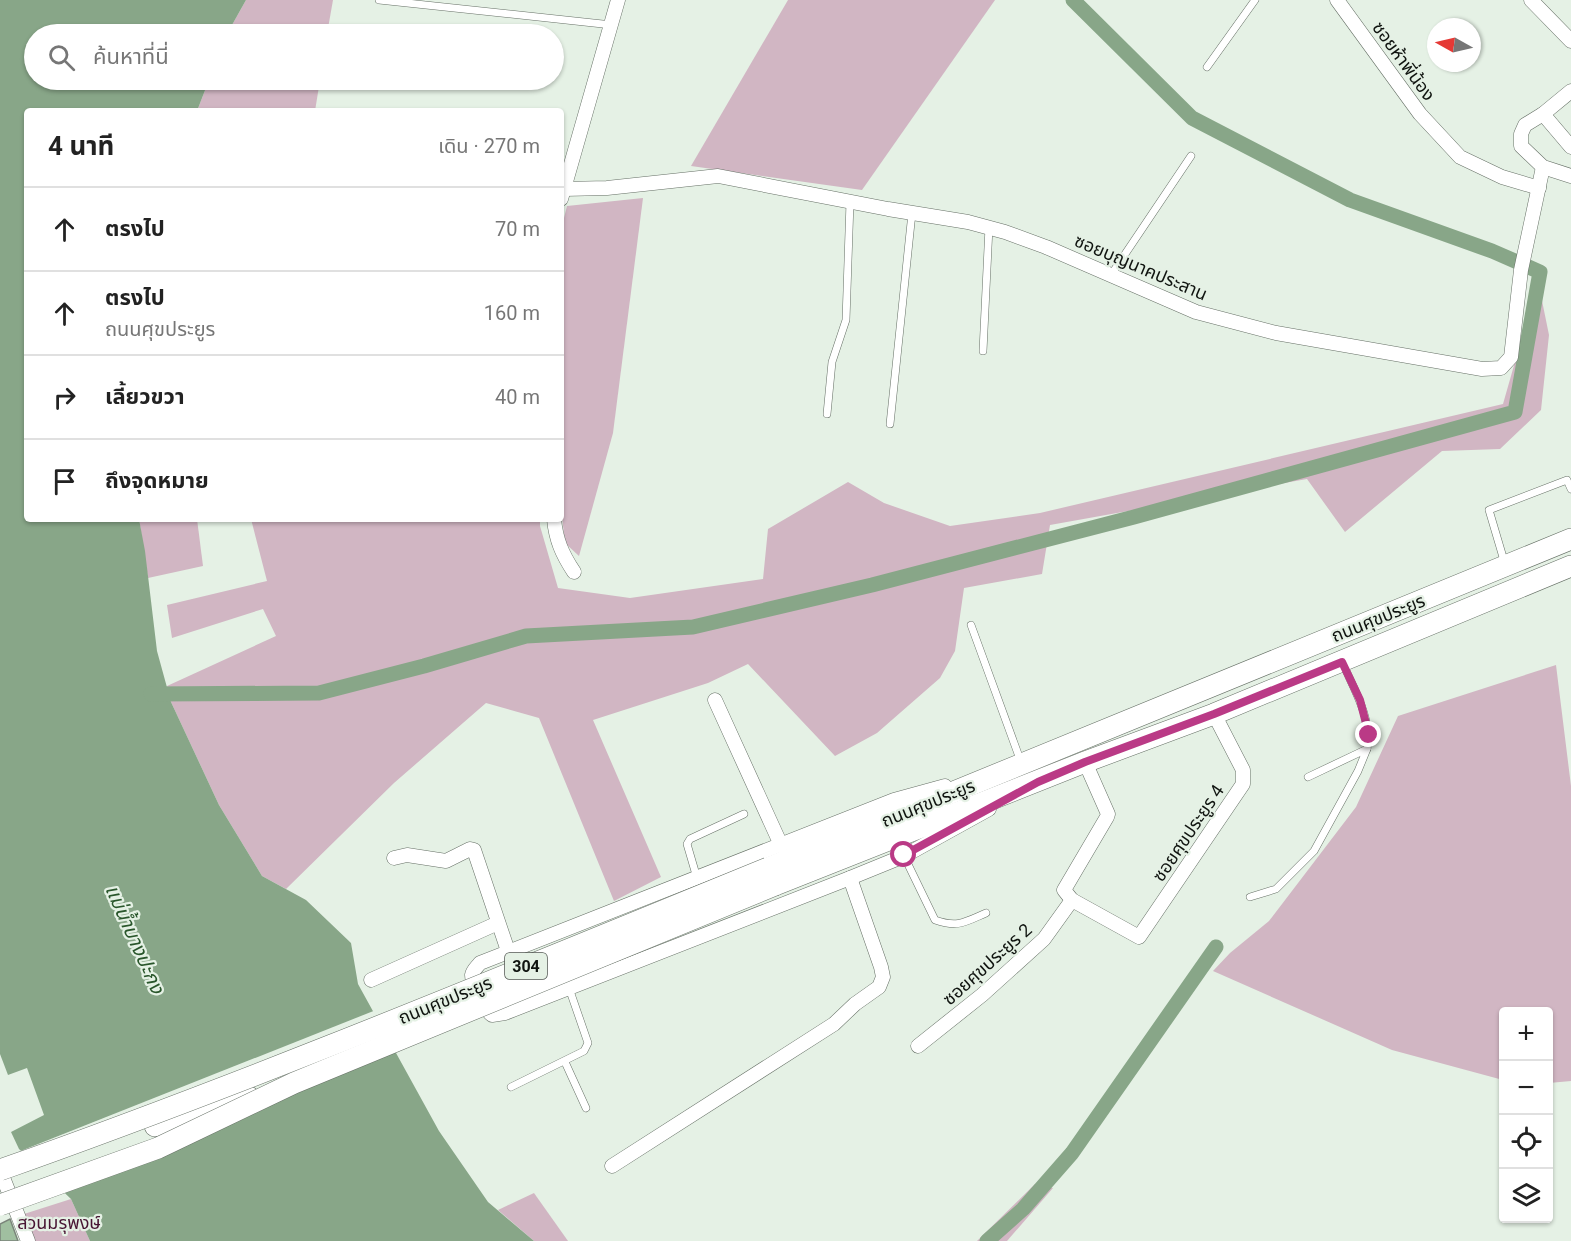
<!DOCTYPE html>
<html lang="th">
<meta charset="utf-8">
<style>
:root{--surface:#fff;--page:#f6f6f6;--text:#222;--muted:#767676;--line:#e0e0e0}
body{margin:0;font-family:Roboto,"Noto Sans Thai",sans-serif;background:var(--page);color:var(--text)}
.controls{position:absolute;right:18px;bottom:18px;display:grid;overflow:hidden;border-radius:6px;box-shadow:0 2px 4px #0004}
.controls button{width:54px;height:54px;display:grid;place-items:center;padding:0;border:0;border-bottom:2px solid var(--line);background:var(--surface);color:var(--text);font:30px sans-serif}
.compass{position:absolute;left:1427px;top:18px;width:54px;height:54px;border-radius:50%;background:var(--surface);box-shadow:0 2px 4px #0004;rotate:278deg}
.stop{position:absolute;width:18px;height:18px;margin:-14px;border:4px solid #ba3a86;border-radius:50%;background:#fff}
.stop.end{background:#ba3a86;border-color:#fff;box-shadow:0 2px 6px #0008}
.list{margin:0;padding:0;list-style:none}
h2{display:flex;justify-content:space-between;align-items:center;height:78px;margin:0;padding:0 24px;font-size:26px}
h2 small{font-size:20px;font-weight:400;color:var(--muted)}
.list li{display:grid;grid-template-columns:39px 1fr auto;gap:18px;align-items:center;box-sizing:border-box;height:84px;padding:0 24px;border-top:2px solid var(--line)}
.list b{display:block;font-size:22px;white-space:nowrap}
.list p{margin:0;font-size:20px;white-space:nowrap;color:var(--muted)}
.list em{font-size:20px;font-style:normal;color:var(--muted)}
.icon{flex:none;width:33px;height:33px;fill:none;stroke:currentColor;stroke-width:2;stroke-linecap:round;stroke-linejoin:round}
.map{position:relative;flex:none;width:1571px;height:1241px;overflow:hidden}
.search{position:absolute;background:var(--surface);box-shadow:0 2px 4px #0004;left:24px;top:24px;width:540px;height:66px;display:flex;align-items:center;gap:15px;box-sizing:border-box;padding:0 21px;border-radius:33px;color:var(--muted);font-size:22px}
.panel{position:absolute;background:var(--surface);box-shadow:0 2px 4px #0004;left:24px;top:108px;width:540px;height:414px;border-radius:6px}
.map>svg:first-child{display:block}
.green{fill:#d1b6c3}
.water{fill:#88a688}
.pier{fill:#e5f1e5}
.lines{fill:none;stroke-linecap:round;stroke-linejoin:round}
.canal{stroke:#88a688;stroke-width:15}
.building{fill:#a0bfa0;stroke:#7a847a;stroke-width:1.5}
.lane-casing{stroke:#667066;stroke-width:8}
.street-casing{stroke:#667066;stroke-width:15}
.primary-casing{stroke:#667066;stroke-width:22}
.lane{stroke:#fff;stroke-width:7}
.street{stroke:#fff;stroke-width:14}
.primary{stroke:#fff;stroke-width:21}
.primary-bridge-casing{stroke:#667066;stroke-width:22;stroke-linecap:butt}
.primary-bridge{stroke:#fff;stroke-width:21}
.route{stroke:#ba3a86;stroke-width:8}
.labels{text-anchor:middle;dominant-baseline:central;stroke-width:4.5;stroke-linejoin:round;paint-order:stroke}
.shield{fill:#e5f1e5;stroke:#505650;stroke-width:1.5}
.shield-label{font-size:16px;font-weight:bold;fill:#101410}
.street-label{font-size:18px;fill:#101410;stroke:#e5f1e5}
.park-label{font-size:18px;fill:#481533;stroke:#e5f1e5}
.water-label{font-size:20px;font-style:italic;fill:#29562b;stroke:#e5f1e5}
</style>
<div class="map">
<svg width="1571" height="1241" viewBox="0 0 1571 1241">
<rect width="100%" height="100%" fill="#e5f1e5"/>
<g class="green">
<path d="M246,0H333L327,34H227Z"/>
<path d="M788,0H995L862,190L691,166Z"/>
<path d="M209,80H320L315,111H197Z"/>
<path d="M643,198L613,433L579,556L565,543L561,508V230L567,206Z"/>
<path d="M1538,281L1549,335L1541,410L1500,449L1442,451L1345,532L1307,479L1050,525L1042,574L964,588L955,651L940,678L877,733L835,756L748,664L708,683L593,720L661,877L614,901L539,718L486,703L394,783L286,889L262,876L219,805L171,702L167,686L276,636L263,609L172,638L167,605L267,581L251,519H540V526L558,588L630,598L763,579L768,529L848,482L884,503L950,526L1040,513L1503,404Z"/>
<path d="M139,519H197L203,566L148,578Z"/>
<path d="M1556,665L1571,786V1081L1549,1083L1548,1012H1504L1503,1080L1392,1050L1213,971L1230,953L1269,921L1356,807L1398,716Z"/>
<path d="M1035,1184L1053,1188L1007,1241H977Z"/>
<path d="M534,1193L568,1241H534L498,1210Z"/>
<path d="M71,1199L90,1241H35L24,1214Z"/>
</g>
<path class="water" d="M0,0H246L227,34H34V80H209L197,111H27V519H139L145,551L157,651L171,702L219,805L262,876L306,900L351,943L358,984L439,1131L488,1202L534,1241H90L71,1199L19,1149L11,1132L44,1115L27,1068L8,1075L0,1054Z"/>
<path class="pier" d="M376,1010L399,1051L57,1189L18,1152Z"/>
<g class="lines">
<g class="canal">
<path d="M151,694L319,693L424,666L526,636L693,627L872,585L1134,517L1515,412L1540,272L1492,251L1350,200L1192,118L1073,0"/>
<path d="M987,1241L1023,1209L1072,1153L1216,947"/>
</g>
</g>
<path class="building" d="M10,1219L18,1241H0V1224Z"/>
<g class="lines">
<g class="lane-casing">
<g id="lane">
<path d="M379,0L612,25"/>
<path d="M1207,67L1255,0"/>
<path d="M1111,275L1191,156"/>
<path d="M983,351L989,227"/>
<path d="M827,414L832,362L846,320L850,202"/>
<path d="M890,424L912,213"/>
<path d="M1505,564L1489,510L1567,480L1571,489"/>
<path d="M971,625L1021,762"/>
<path d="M1308,777L1367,749C1372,719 1355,691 1343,664"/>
<path d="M904,856L935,920C958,928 965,922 986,913"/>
<path d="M697,878L687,844L690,839L744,814"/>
<path d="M1250,897L1276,889L1314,851L1358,771L1367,749"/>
<path d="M565,1062L586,1108"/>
<path d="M511,1087L584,1051L588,1043L569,988"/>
</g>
</g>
<g class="street-casing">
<g id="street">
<path d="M1337,0L1420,114L1460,157L1502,177L1539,188"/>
<path d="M1531,0L1571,41"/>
<path d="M1571,91L1543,114L1525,125L1521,134V146L1543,167L1571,176"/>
<path d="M1543,114L1571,147"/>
<path d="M564,189L607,188L718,176L888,209L968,222L1005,232L1046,247L1196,312L1276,333L1482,369L1501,368L1511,357L1521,270L1543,167"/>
<path d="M561,199L618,0"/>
<path d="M554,519C556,540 562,554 574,572"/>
<path d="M715,700L781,845"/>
<path d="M1085,762L1108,814L1107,817L1064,890L1072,900L1139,937L1243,784V770L1214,714"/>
<path d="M945,786L894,800L480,963C477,967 473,970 472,975C472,985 484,1009 492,1015L505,1013L850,878L904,856L989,809"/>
<path d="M394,858L407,855L446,861L470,849L474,850L508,951"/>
<path d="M371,980L498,923"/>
<path d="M918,1046L982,995L1044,939L1072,900"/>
<path d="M612,1166L834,1024L855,1004L879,987L883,977L881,967L850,878"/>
<path d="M0,1170L28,1241"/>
</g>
</g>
<g class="primary-casing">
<g id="primary">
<path d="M768,868L1571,539"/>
<path d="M775,885L1085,762L1214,714L1571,566"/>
<path d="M155,1126L249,1097"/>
</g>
</g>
<use href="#lane" class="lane"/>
<use href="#street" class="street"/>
<use href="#primary" class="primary"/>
<g class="primary-bridge-casing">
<g id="primary-bridge">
<path d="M0,1170C260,1078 513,972 768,868"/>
<path d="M0,1205L158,1148L294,1083L775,885"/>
</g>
</g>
<use href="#primary-bridge" class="primary-bridge"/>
</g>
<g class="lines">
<path class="route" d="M904,855L1038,782L1085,762L1214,714L1342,662L1360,700L1369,735"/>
</g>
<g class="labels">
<rect class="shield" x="505" y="953" width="42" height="26" rx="4.5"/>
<g class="shield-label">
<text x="526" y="966">304</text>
</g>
<g class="street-label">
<text transform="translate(1404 61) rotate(54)">ซอยห้าพี่น้อง</text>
<text transform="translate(1141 267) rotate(23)">ซอยบุญนาคประสาน</text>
<text transform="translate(1378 618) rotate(-22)">ถนนศุขประยูร</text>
<text transform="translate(928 803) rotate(-22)">ถนนศุขประยูร</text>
<text transform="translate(1188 833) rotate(-56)">ซอยศุขประยูร 4</text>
<text transform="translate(987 964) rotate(-42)">ซอยศุขประยูร 2</text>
<text transform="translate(445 1000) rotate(-22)">ถนนศุขประยูร</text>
</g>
<g class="park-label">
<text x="59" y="1222">สวนมรุพงษ์</text>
</g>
<g class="water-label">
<text transform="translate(135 939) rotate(66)">แม่น้ำบางปะกง</text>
</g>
</g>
</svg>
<div class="controls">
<button>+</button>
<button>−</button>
<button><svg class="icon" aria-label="locate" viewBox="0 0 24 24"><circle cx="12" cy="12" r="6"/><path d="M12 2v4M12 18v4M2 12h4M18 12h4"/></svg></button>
<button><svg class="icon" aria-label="layers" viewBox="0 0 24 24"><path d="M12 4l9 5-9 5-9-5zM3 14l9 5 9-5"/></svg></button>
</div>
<svg class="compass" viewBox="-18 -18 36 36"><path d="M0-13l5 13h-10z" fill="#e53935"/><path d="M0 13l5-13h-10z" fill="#767676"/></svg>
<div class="stop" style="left:904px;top:855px"></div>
<div class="stop end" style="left:1369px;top:735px"></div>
<div class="search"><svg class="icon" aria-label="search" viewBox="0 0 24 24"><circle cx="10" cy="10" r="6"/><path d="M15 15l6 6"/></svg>ค้นหาที่นี่</div>
<section class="panel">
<h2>4 นาที<small>เดิน · 270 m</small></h2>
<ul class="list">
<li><svg class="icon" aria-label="ahead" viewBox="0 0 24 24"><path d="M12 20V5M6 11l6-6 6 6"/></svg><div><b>ตรงไป</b></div><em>70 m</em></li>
<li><svg class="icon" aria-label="ahead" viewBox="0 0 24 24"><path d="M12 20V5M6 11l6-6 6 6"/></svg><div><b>ตรงไป</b><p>ถนนศุขประยูร</p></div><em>160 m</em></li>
<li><svg class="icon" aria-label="right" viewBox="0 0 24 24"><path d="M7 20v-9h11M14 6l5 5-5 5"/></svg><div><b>เลี้ยวขวา</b></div><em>40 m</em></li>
<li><svg class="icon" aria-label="arrive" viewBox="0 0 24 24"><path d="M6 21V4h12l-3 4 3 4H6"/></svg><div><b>ถึงจุดหมาย</b></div></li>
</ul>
</section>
</div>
